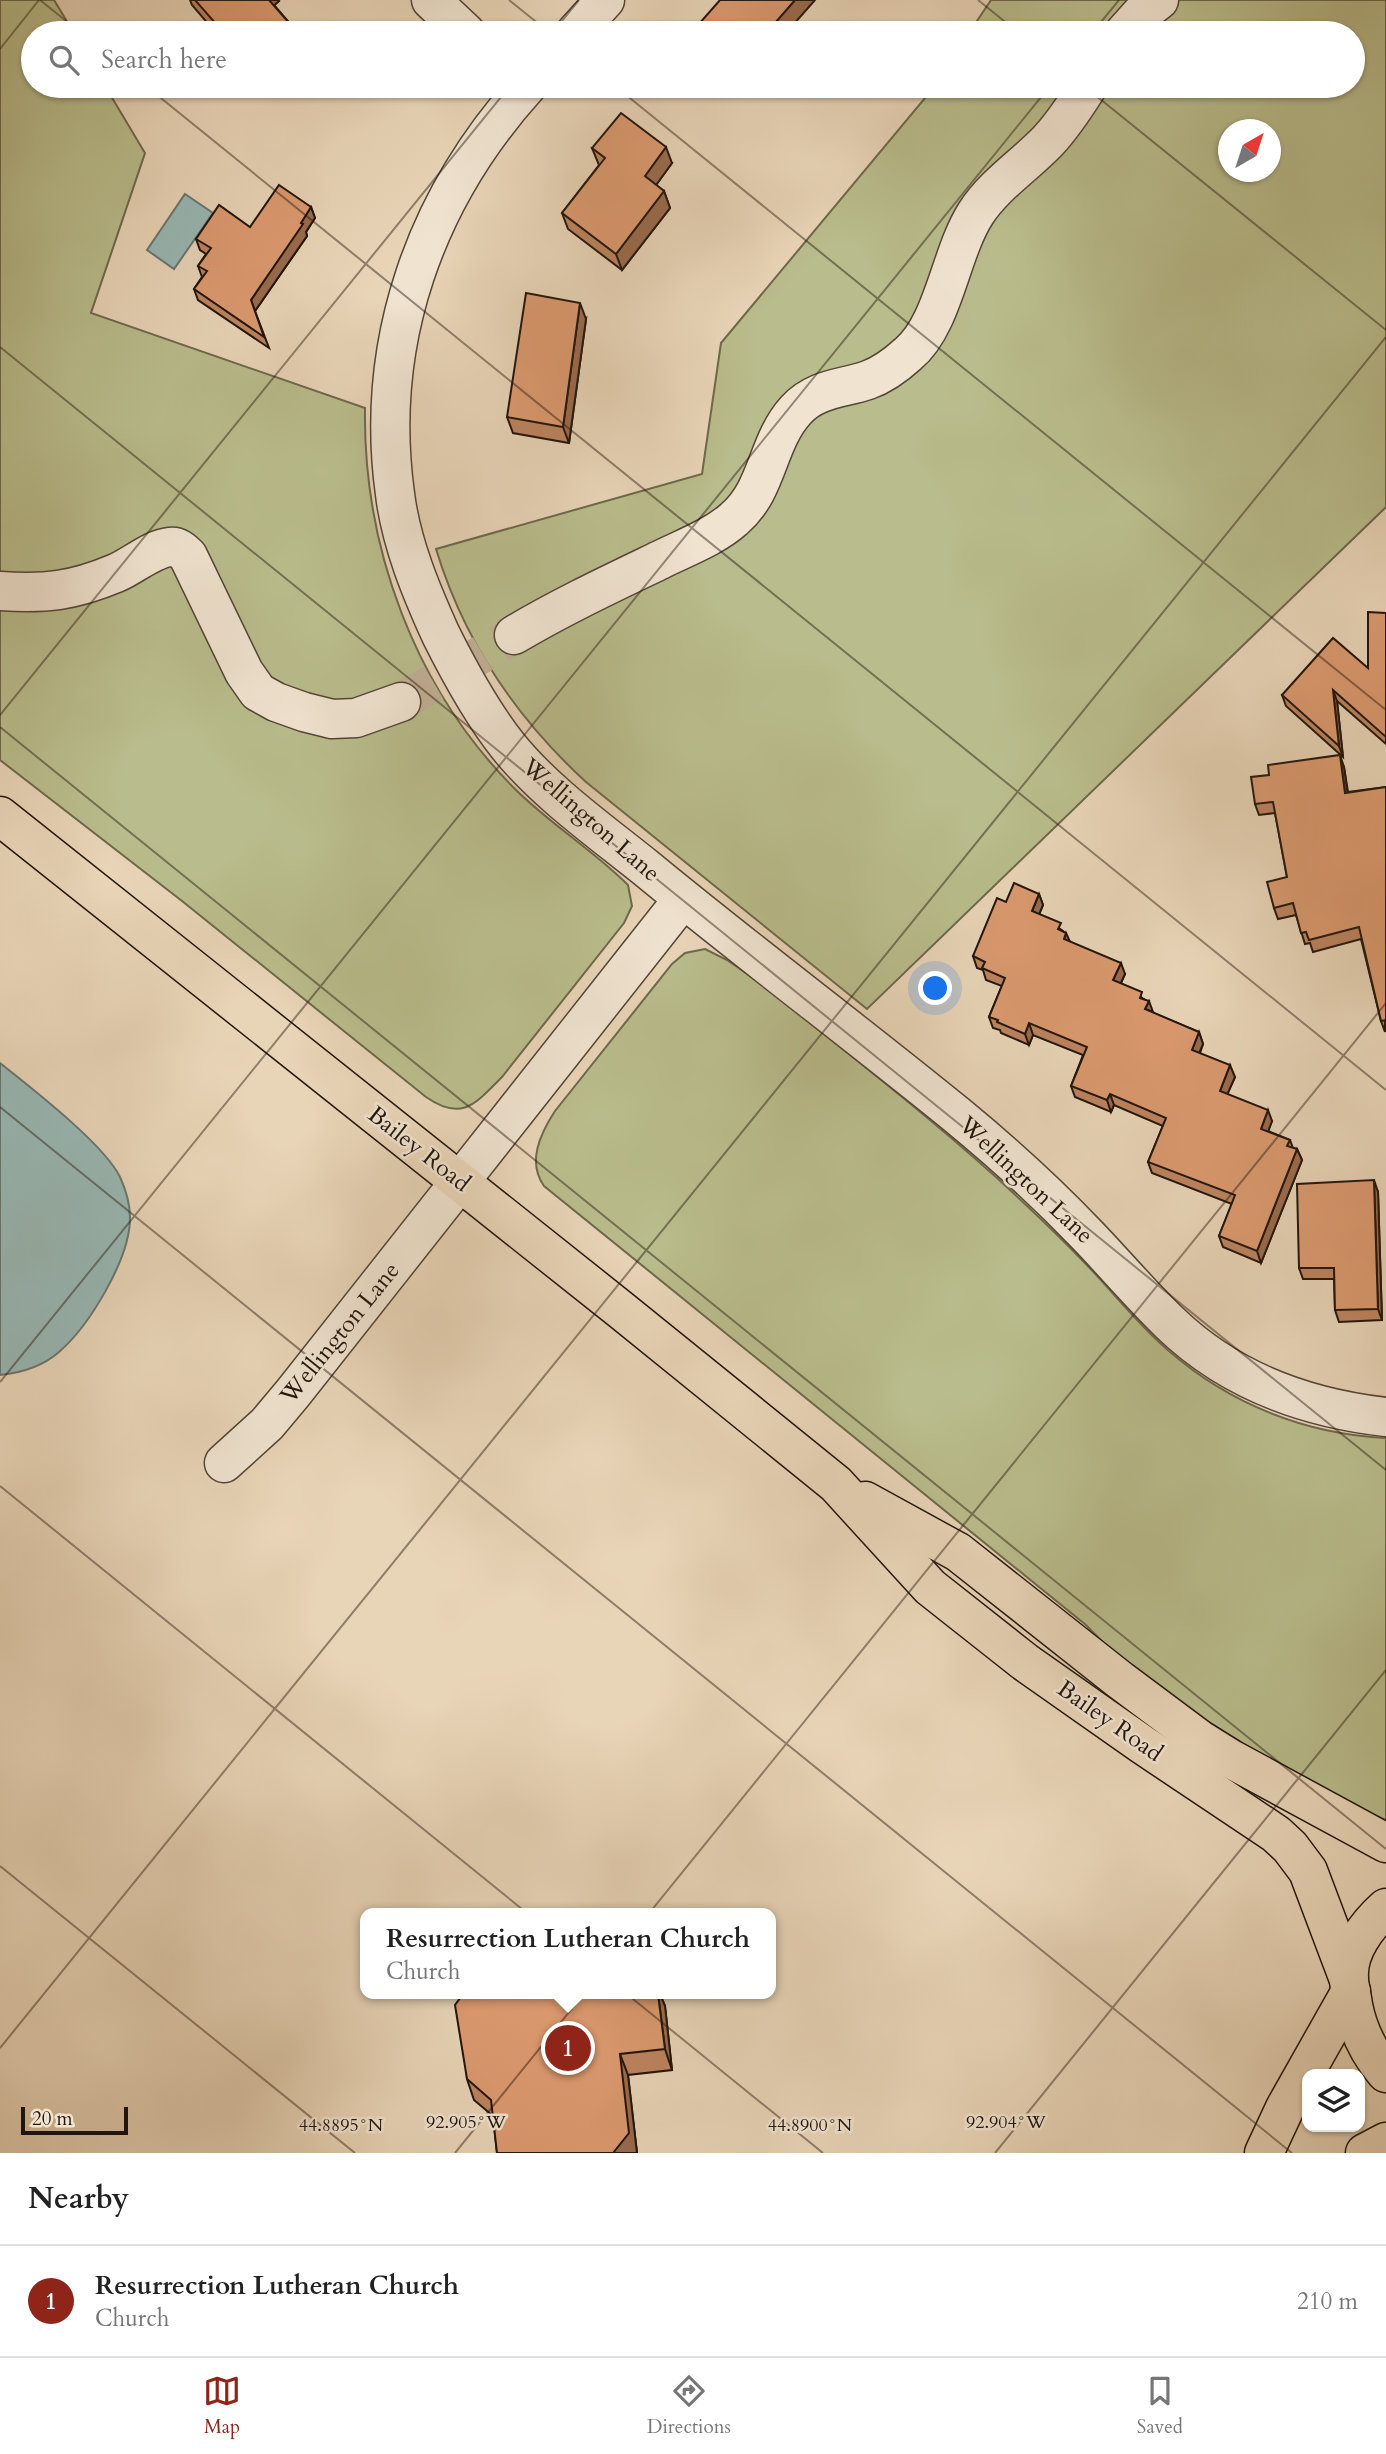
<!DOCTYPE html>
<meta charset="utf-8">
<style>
:root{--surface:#fff;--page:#f6f6f6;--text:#222;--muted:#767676;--line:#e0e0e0;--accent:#8f2418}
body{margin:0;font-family:Cardo,serif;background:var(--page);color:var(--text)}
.controls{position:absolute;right:21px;bottom:21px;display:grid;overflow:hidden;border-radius:14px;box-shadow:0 2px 5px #0004}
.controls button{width:63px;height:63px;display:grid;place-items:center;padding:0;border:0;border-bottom:2px solid var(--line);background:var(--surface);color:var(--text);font:35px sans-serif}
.compass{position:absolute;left:1218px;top:119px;width:63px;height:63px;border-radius:50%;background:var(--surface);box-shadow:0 2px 5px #0004;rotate:39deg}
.scale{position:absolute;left:21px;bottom:18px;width:107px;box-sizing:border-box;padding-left:7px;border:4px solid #22150c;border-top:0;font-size:19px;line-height:24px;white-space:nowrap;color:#22150c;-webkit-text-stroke:5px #f0e3d0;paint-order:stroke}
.you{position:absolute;left:936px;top:989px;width:24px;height:24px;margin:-18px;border:5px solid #fff;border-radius:50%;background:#1a73e8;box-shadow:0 0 0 10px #1a73e833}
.badge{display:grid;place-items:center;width:46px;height:46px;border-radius:50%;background:var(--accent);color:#fff;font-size:23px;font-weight:700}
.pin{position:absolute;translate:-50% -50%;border:4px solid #fff;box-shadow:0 2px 7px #0006}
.popup{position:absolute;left:360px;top:1908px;width:416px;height:91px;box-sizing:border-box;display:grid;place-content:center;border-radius:14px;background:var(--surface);filter:drop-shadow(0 2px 5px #0005);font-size:23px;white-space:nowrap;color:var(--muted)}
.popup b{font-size:26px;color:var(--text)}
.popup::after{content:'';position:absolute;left:50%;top:100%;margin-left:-14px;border:14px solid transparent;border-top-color:var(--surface)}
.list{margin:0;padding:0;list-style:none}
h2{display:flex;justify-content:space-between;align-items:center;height:91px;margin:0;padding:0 28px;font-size:30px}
h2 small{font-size:23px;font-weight:400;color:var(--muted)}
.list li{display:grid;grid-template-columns:46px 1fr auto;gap:21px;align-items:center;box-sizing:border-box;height:112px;padding:0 28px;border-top:2px solid var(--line)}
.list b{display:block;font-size:26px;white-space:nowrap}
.list p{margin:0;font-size:23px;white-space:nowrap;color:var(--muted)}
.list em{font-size:23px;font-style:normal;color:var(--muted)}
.icon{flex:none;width:38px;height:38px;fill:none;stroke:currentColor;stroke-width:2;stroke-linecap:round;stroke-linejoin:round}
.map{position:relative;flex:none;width:1386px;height:2153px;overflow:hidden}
.search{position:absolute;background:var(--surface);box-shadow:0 2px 5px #0004;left:21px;right:21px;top:21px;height:77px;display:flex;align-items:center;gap:18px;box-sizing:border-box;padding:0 24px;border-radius:38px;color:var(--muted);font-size:26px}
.sheet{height:203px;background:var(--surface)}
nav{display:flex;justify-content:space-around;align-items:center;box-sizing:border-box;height:98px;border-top:2px solid var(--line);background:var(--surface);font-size:19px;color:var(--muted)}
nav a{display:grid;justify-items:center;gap:4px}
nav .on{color:var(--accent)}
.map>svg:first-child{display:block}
.green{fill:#b9bc8c;stroke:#6e684c;stroke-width:2;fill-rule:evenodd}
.water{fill:#98b7b3;stroke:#697670;stroke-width:2}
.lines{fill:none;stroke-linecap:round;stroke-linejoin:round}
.minor-tunnel{stroke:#c0ae95;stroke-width:38;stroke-dasharray:38 19;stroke-linecap:butt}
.minor-casing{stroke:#544537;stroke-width:41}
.major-casing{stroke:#22150c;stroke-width:41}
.minor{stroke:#f0e3d0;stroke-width:38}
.major{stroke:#e8d4b7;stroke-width:38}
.wall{fill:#bc845f;stroke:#22150c;stroke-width:2}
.shaded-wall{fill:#996b4e;stroke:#22150c;stroke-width:2}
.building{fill:#db996f;stroke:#22150c;stroke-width:2}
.ticks{fill:none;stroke:#22150c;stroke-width:2;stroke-opacity:0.45}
.labels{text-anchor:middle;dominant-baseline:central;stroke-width:5;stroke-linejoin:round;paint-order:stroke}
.street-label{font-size:24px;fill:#22150c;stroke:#f0e3d0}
.ticks-label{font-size:18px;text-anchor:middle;fill:#22150c;stroke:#f0e3d0;stroke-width:5;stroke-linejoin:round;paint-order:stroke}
</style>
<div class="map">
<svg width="1386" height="2153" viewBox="0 0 1386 2153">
<rect width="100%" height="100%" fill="#e8d4b7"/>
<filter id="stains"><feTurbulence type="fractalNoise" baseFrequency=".00286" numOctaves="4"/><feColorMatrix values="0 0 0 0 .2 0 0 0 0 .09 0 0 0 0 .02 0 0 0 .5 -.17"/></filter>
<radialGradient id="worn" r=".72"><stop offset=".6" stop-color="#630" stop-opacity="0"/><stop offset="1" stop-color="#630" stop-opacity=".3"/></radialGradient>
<g class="green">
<path d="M0,0H54L74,33H33V86H105L145,153L91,313L365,408C363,548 415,689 515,789C550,824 593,850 628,885L632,906L624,923L502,1077C475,1104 462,1122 426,1097L182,901L0,760Z"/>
<path d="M991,0H1386V507L867,1009L586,782C515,717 464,641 436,549L702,474L721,343L935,86H1353V33H969ZM1228,130H1270V172H1228Z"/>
<path d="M705,949L727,960L755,979C836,1044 919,1108 997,1178C1032,1210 1067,1243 1099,1278C1122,1303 1143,1329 1169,1351C1230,1404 1305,1434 1386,1438V1820L1346,1803L1254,1757L1124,1664L1086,1625L544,1186C527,1162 540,1134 555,1111L672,964L685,953Z"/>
</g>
<g class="water">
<path d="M185,194L213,213L174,269L147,250Z"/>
<path d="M0,1063C30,1087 104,1144 120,1177C126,1190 130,1204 130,1218C130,1259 89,1326 59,1352C43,1366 20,1373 0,1375Z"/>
</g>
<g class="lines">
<path class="minor-tunnel" d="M401,702L514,635"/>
<g class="minor-casing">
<g id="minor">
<path d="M431,0L466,33"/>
<path d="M575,33L605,0"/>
<path d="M1124,33L1141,14L1159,0"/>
<path d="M527,86C425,199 374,342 395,494C401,543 421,591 441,635C460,673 481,712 508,746C545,792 600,831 646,868C749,953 855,1032 958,1116C1003,1153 1047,1193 1087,1235C1115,1264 1141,1295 1170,1323C1229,1380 1306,1408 1386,1417"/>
<path d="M0,591C46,594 73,591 116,573C133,566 151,549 170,547C178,546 183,551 188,556L244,672L258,692L276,702L304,712L332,719L356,718L401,702"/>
<path d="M514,635C561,607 610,584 660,560C684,548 714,537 734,519C769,489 766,443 796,410C816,388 842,389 868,380C882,375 897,364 908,354C944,324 950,253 976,213C994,185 1025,165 1048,141C1063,125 1076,105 1088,86"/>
<path d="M224,1463L267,1424L293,1393L683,899"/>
</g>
</g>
<g class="major-casing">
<g id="major">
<path d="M0,816L621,1310L836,1484L930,1587L1025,1662L1143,1745L1276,1834L1290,1847L1308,1871L1348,1977"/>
<path d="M865,1501L958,1552L1120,1680L1199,1739L1231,1759L1386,1843"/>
<path d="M1386,1908C1367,1925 1347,1951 1349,1978C1349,1987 1352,1996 1353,2005C1358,2031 1368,2052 1386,2073"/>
<path d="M1264,2153L1285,2108L1351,1991"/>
<path d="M1365,2153L1386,2142"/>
</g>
</g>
<use href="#minor" class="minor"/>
<use href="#major" class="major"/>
</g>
<g class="wall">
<path d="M190,0H278L279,1L274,5L298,33H216L192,5Z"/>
<path d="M592,148L672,163L656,185L664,191L670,208L622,270L568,229L562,213L599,165Z"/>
<path d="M311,207L315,218L306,232L307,236L255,311L269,348L198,300L194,289L202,277L198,266L206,254L200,250L196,239L250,227Z"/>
<path d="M586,319L569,443L513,433L507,417Z"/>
<path d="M1386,613V744L1337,701L1343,757L1286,706L1282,695L1368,668Z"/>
<path d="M1344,767L1348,792L1386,787L1385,1032L1381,1021L1361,939L1313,952L1310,943L1305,944L1296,915L1278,919L1274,908L1287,877L1275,813L1259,815L1255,804Z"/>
<path d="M1039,894L1043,905L1039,914L1063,931L1070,942L1125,974L1121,983L1145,1000L1153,1013L1199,1032L1203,1044L1200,1053L1235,1077L1227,1094L1272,1121L1268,1131L1290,1140L1293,1148L1297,1149L1302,1160L1261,1263L1223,1247L1219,1236L1232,1204L1152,1173L1148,1162L1163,1126L1114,1105L1111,1112L1075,1097L1071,1086L1083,1055L1033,1035L1029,1045L1001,1033L1000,1030L993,1028L989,1017L1002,986L986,980L983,970L977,968L973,956L1006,902Z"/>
<path d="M1378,1192L1382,1320L1339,1322L1335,1310L1334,1279H1303L1299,1268Z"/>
<path d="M463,1994H660L665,2006L672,2070L628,2075L637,2153H497L493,2116L474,2100L467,2079Z"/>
</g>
<g class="shaded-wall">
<path d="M265,0H278L279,1L269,10Z"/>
<path d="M795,0H815L786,33H777L774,24Z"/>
<path d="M666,147L672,163L651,192L645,176Z"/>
<path d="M664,191L670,208L622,270L616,254Z"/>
<path d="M311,207L315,218L306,232L307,236L255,311L251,300Z"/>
<path d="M580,303L586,319L569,443L563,427Z"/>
<path d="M1333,690L1337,701L1343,757L1339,746Z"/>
<path d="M1340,755L1344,767L1349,804L1345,793Z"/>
<path d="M1039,894L1043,905L1036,922L1032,911Z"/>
<path d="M1066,933L1071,944L1064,939Z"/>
<path d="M1121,963L1125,974L1117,991L1113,980Z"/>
<path d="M1149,1001L1153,1012L1145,1009Z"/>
<path d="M1029,1023L1033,1035L1029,1045L1025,1034Z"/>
<path d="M1199,1032L1203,1044L1196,1061L1192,1050Z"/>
<path d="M1230,1065L1235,1077L1224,1102L1220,1091Z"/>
<path d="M1110,1094L1114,1105L1111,1112L1107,1100Z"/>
<path d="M1268,1110L1272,1121L1265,1140L1261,1129Z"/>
<path d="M1297,1149L1302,1160L1261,1263L1257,1251Z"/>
<path d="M1374,1180L1378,1192L1382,1320L1378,1309Z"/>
<path d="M658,1994H660L665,2006L672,2070L665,2049Z"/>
<path d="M620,2054L628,2075L637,2153H613Z"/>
</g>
<g class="building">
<path d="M195,0H269L298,33H224Z"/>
<path d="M720,0H795L774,24L784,32L783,33H691Z"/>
<path d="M621,113L666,147L645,176L664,191L616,254L562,213L605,158L592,148Z"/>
<path d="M279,185L311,207L301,223L303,224L251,300L264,337L194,289L207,271L198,266L211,248L196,239L219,205L250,227Z"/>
<path d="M526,293L580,303L563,427L507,417Z"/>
<path d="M1368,612L1386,613V737L1333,690L1339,746L1282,695L1333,638L1368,668Z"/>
<path d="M1340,755L1345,793L1386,787V1020L1381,1021L1359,927L1309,940L1306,932L1301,933L1293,903L1274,908L1267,882L1287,877L1273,802L1255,804L1251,777L1269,775L1268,765Z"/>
<path d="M1014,883L1039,894L1032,911L1061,923L1058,929L1066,933L1064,939L1121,963L1113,980L1142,992L1140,998L1149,1001L1145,1009L1199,1032L1192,1050L1230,1065L1220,1091L1268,1110L1261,1129L1290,1140L1287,1146L1297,1149L1257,1251L1219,1236L1235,1195L1148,1162L1166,1118L1110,1094L1107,1100L1071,1086L1087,1047L1029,1023L1025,1034L997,1022L998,1020L989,1017L1005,978L982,968L985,962L973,956L997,898L1006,902Z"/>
<path d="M1374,1180L1378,1309L1335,1310L1334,1268H1299L1297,1184Z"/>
<path d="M463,1994H658L665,2049L620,2054L629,2133L613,2153H497L491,2100L467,2079L455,2005Z"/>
</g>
<path class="ticks" d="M40,0L81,33M509,0L550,33M978,0L1019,33M552,33L579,0M1092,33L1119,0M0,49L39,0M146,86L1386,1090M615,86L1386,710M1084,86L1386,330M0,347L1386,1470M0,715L510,86M0,727L1386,1849M0,1107L1292,2153M0,1382L1050,86M0,1486L823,2153M0,1866L355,2153M0,2048L1386,337M455,2153L1386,1003M995,2153L1386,1670"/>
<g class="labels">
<g class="street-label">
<text transform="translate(591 820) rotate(41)">Wellington Lane</text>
<text transform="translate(419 1149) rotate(38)">Bailey Road</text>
<text transform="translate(1026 1180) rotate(43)">Wellington Lane</text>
<text transform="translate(340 1333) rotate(-51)">Wellington Lane</text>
<text transform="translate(1110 1721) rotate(35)">Bailey Road</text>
</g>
</g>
<g class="ticks-label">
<text x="466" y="2128">92.905°W</text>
<text x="1006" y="2128">92.904°W</text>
<text x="341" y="2131">44.8895°N</text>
<text x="810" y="2131">44.8900°N</text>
</g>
<rect width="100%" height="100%" filter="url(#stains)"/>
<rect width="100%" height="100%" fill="url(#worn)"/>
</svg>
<div class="controls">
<button><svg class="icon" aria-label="layers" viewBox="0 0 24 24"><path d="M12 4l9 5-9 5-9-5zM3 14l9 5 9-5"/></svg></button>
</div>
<svg class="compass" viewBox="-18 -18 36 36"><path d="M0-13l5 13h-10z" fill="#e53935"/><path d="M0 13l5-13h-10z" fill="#767676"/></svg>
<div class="scale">20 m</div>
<div class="you"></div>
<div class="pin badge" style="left:568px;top:2048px">1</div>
<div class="popup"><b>Resurrection Lutheran Church</b>Church</div>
<div class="search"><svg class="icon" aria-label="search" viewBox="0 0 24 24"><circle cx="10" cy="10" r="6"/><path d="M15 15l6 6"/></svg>Search here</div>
</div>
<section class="sheet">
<h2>Nearby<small></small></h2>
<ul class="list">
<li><span class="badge">1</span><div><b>Resurrection Lutheran Church</b><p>Church</p></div><em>210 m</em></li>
</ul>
</section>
<nav>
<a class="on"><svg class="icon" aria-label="map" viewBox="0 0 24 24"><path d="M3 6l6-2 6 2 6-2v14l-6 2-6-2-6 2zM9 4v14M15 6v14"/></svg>Map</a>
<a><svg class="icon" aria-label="directions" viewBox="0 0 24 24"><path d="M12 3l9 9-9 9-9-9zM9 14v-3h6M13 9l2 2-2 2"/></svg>Directions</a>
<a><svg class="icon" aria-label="saved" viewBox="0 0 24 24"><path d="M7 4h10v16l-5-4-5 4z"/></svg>Saved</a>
</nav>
